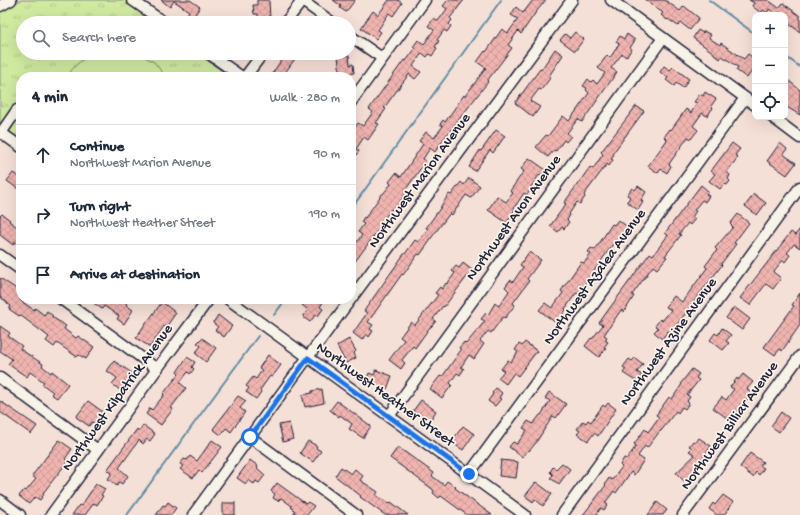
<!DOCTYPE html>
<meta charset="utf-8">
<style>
:root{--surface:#fff;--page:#f2f2f3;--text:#1f2937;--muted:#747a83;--line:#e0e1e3}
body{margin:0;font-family:"Gochi Hand",sans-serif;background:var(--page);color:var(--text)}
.controls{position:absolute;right:12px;top:12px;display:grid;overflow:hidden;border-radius:8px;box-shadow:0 4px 16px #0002}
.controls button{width:36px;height:36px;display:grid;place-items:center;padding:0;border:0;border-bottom:1px solid var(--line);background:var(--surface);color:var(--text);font:20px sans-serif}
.stop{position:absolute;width:12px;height:12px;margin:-9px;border:3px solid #1a73e8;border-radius:50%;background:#fff}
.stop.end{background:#1a73e8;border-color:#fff;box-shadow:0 1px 4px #0008}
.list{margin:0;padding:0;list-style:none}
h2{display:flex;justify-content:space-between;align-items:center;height:52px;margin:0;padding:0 16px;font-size:17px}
h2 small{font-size:13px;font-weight:400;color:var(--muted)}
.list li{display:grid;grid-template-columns:26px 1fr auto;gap:12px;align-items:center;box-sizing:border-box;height:60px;padding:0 16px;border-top:1px solid var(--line)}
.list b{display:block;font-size:15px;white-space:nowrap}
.list p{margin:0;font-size:13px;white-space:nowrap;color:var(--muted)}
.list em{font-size:13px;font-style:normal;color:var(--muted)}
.icon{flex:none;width:22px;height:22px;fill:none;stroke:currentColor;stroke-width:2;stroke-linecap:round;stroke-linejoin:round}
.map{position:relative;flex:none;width:800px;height:515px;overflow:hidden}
.search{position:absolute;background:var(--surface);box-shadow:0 4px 16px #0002;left:16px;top:16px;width:340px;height:44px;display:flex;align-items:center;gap:10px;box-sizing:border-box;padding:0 14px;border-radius:22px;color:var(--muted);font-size:15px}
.panel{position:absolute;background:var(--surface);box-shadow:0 4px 16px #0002;left:16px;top:72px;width:340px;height:232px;border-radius:16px}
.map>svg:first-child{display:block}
.grass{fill:url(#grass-tufts);stroke:#79866e}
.pitch{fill:#d0eaa0;stroke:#79866e}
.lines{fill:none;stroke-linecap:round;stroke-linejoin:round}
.stream{stroke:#608da3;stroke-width:2}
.building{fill:url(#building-cross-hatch);stroke:#22223b}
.minor-casing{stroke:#22223b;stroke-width:13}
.minor{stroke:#f7f3e8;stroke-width:10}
.route{stroke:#1a73e8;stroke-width:5}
.labels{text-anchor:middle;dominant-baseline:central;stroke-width:3.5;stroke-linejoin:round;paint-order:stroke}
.street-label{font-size:15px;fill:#22223b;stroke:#f7f3e8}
</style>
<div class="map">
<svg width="800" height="515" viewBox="0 0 800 515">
<defs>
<pattern id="grass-tufts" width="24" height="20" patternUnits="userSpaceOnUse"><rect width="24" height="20" fill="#d0eaa0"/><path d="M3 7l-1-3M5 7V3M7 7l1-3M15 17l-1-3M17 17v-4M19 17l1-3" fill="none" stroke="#b2c88b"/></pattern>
<pattern id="building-cross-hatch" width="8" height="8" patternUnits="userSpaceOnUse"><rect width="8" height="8" fill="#f0b4b0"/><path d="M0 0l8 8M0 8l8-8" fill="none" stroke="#ce9a98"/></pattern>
</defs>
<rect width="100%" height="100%" fill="#f5e0d7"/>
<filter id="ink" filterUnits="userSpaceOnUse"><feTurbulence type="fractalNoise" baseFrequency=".025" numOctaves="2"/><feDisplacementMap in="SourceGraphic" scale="8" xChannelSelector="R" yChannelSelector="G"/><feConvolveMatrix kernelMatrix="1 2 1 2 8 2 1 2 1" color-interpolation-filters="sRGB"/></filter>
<g filter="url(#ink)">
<path class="grass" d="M21,0H125L156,23H23V53H197L230,77H21V144L0,129V11Z"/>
<path class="pitch" d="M96,53H138L154,62L166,77H67C74,65 83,58 96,53Z"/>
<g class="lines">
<g class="stream">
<path d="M709,0L755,34"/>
<path d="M785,56L800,67"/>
<path d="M351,209L501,0"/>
<path d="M274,315L286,299"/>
<path d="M127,515L258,336"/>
</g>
</g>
<g class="building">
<path d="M161,0H190L200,7L192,19L187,15L189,11L174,1L170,7Z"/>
<path d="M257,0H269L270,19H258V14H254L253,5H257Z"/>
<path d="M333,0H355L346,12L340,8L341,6Z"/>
<path d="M389,0H398L402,3L393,16L389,13L378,30L381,32L376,39L361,28L373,11L378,15Z"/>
<path d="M448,0H464L450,18L452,20L449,24L451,26L447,32L444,30L437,40L439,41L435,47L437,48L432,56L429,54L427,57L422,53L413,66L421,72L415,79L409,74L384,108L386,109L376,123L379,124L368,140L364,137L356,149L359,151L351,162V133L358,123L363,126L373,112L369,109L404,60L406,61L415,49L413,47L418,40L424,44L434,30L428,26L434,18L438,21L447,9L443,6Z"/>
<path d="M533,0H546L536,12L521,34L518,31L508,45L512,48L487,81L488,82L477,96L457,122L445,137L435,152L430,148L423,159L426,161L404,192L406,193L394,211L391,209L381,224L382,225L351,267V245L353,247L362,235L358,232L364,224L361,222L364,217L365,218L382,194H383L391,184L389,182L396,173L401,177L423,144L419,141L426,132L434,138L443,126L440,124L443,120L445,122L464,95L465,96L486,68L477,62L485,51L486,52L502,29L508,33L518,19L511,15L516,7L523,13Z"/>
<path d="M645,0H665L680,11L684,6L699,18L690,30L681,23L678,26L668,19L667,20L661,15L663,13Z"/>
<path d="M749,0H768L779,8L783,3L800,16V32L785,21V15H777L769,9L767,13L763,10L761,13L752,6L754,3Z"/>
<path d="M698,30L703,33L704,31L711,35L709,38L720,45L721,43L744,59L748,54L755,59V66L747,78L736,70L738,67L722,56L720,59L714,54V53L693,38Z"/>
<path d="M575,32L584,39L575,51L560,40L565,34L570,38Z"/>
<path d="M627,34L635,40L630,48L632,49L626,57L622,54L611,68L617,72L582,122L578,119L567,133L571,136L566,142L564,140L556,151L554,150L548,157L536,147L546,135L548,136L563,116L569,121L589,93L586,90L587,88L583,86L588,79L591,82L593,80L597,84L605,73L598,68L607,55L610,58L619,44L616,42L620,36L624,39Z"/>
<path d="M555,49L563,55L549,76L551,77L541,90L539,89L530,101L540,107L533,117L515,103L540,69L541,70Z"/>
<path d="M286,53H299L282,77H270Z"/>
<path d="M349,55L350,65L353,64L354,73L340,75L338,56Z"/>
<path d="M664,66L670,70L673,67L689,79L683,88L676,83L674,86L666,80L668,78L660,72Z"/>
<path d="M788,80L800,90V115L785,106V84Z"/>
<path d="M705,92L716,99L711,106L713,108L707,116L702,113L693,126L698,130L691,139L688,137L669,164L671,166L667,173L661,169L658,173L648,166L667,140L664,137L670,129L671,130L686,109L691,113L697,103L694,102L700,94L703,96Z"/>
<path d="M636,106L644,111L613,153L614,154L611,159L613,160L609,166L607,164L604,168L584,195L585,197L580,204L577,202L569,214L570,215L567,220L569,222L564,229L562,227L558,232L550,226L566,204L564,203L590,167L593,169L603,154L601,152Z"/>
<path d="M496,130L505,136L493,153L490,150L475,171L469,167L480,150L481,151Z"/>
<path d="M732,143L740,149L735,155L738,157L727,172L730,175L728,179L730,181L727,185L724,184L720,189L709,181L715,174L711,171Z"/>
<path d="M780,143L787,149L783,154L796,163L787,175L767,161Z"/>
<path d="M529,158L546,170L541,176L539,175L531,187L532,188L527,195L524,193L514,208L515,209L507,223L488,210L497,196L506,202L513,193L510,191L524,171L521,169Z"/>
<path d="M13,173L21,178V191L7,181Z"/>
<path d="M469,178L480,186L471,198L466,195L452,215L450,213L429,241H430L420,255L418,254L403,275L402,274L368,322L373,325L370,329L373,331L369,337L366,334L362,340L353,333L367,313L364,311L404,254H405L415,240L418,242L428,229L426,228L441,207V206L449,194L451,195L461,182L464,185Z"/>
<path d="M701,185L708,191L706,194L709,196L705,202L702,200L694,210L696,211L692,217L695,219L690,225L688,223L679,234L681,235L665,256L667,257L657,269L653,266L632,295L634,296L624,312L621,310L604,335L607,337L605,340L608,342L604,347L606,348L599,357L585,346L591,338L592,339L603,325L599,323L609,309L650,253L653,255L663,242L668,235L665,233Z"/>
<path d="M638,186L646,192L641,200L643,202L638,210L627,202L630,197L627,195L632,188L635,190Z"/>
<path d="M754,194L766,203L757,215L745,206Z"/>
<path d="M2,214L10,220L9,221L21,230V246L15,242L13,245L0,235V216Z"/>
<path d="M738,214L749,223L734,243L736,244L721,264L722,265L696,299L671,333L668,331L662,339L654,332L658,328L655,326L660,319L662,321L671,310L666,307L674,296L682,302L707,268L705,266L717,250L715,248L733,227L730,224Z"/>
<path d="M618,220L628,227L617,241L616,240L601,261L578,294L576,293L565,309L566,310L556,323L539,310L545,303L552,308L563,293L561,291L581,262L584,263L591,254L588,252L591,248L595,250L612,224L614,225Z"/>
<path d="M800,229V248L794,244L787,253L790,255L785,262L783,260L773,272L781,278L773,289L766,284L750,305L740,298L791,232L795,235Z"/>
<path d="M529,252L541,260L527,279L529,281L513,303L515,305L505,318L503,317L491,333L488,331L480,341L484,344L474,359L469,355L461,367L464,369L460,375L457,373L450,383L452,385L442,398L430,389L440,376L442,377L461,350L459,348L464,342L466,344L485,321L481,319L486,313L488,315L495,303L499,306L509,291L505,287L510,280L513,282L523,267L520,265Z"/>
<path d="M463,263L472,270L444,307L443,306L433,319L436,321L431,327H430L415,348L413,346L402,360L405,363L401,369L389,360L404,340L400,337L411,322L415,325L438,295L435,293L440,287L442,289L446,283L447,284L455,273L452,271L456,266L459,268Z"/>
<path d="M0,278L21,292V301L34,310L35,308L44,315L47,311L53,316L52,317L66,326L64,329L76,338L78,336L94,347L86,359L79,355L77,357L57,343L54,347L46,341L49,337L20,315L19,316L9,309L11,306L7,303V302L0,297Z"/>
<path d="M800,293V325L782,351L780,349L775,355L764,347L794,306L792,305Z"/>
<path d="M88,299H121L127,304L126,305L133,310L124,324L117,319L119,316L104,306L102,309Z"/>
<path d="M306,299H325L320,307L323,309L318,316L316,314L310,322L303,317L308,310L302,305Z"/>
<path d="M162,302L176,313L166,327L164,326L150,347L136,338L147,321H148Z"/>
<path d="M734,307L750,319L742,330L726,318Z"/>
<path d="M218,315L232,326L224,337L215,330L218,327L213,323Z"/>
<path d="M0,326L10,333L8,336L22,346L20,349L43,364L42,366L51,373L52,371L68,384L57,398L51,394L53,392L42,384L44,382L30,372L27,377L8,364L12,359L0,351Z"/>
<path d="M722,328L731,335L726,341L729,343L723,350L710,340L715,333L718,335Z"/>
<path d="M202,338L216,348L206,362L195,353L201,346L197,343Z"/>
<path d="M349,339L356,351L354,353L356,358L346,363L337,346Z"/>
<path d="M525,342L537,351L518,376L514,373L506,384L498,378L504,371L501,369L508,360L511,362L518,352L515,350L519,344L522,346Z"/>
<path d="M268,355L281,365L272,377L270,376L260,390L261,392L256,399L246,392L249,388L246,386L253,377L256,379L262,370L259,368Z"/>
<path d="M187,357L195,362L192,367L194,369L190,374L188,372L180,383L186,388L171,408L173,409L161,425L146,414L150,408L152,410L164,395L163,394L179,374L177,372Z"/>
<path d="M635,358L643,364L637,372L642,375L637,382L623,373L626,369L623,367L629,359L632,361Z"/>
<path d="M114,361L132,373L120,390L112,384L117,378L107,371Z"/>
<path d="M692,369L699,374L696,378L699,380L687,395L690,397L687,401L689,403L685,409L682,407L678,413L676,411L661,431H660L647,448L645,446L638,456L644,460L634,475L631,472L616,493L614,491L605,503L608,505L604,510L601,508L596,515H583L606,485L605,484L609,478L612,480L622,467L620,465L624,458L627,459L636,446L634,444L645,429L648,432L659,417L656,415L669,397L672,399L682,384L681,383Z"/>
<path d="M376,370L392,376L387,389L366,380L369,373L374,375Z"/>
<path d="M743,374L753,382L747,389L752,393L731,421L713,408L722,397L726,400L734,389L730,387L737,378L738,380Z"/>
<path d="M496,388L502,393L499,398L501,399L495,406L488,401L493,394L492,393Z"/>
<path d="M322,389L324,403L305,407L302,395L312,393V391Z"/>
<path d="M549,392L566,404L556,418L553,416L535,444L529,451L528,450L522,457L509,447L513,442L517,444L527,430L523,428L528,421L533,424L540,415H541L550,401L545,398Z"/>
<path d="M238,396L246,401L240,408L245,412L231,432L226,428L221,435L213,429Z"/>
<path d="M421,400L436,411L429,422L413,411Z"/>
<path d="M0,401L37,426L31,434L0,412Z"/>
<path d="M88,401L103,412L95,424L92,422L89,426L76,417Z"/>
<path d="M337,401L371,426L363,438L349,429L352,424L340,415L339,417L330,410Z"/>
<path d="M608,403L616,409L598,436L594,433L588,441L577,434L580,431L577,429L583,421L586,423L588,420L591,422L603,405L605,407Z"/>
<path d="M781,412L789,418L779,432L771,426Z"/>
<path d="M289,423L293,439L283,442L279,425Z"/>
<path d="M143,425L155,434L150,441L147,439L143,444L139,440L119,468L128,476L122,484L119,482L117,486L108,479L112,473L107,470L137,429L139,431Z"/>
<path d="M463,426L474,434L463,450L451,442Z"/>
<path d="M699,438L711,446L696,467L698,469L685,482L676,473L695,455L689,451L692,448L689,446L693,441L696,442Z"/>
<path d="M59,440L72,449L65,459L68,461L43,493L44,494L40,500L35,497L29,504L19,496L24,490L26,491L36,479L32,476Z"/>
<path d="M212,440L222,447L202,473L199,470L193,478L180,469L183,466L180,464L184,459L187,460L190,456L197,461Z"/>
<path d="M308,441L317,446L316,448L321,451L313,462L300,453Z"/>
<path d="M398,447L434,473L432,476L444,485L447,481L456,487L455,488L492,515H467L441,496L439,498L433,493L434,491L431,488L390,458Z"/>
<path d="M750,453L763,462L760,466L764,468L759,475L756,472L753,477L740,467Z"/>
<path d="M250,460L258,466L257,468L265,475L259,483L256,481L254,484L248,480L246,484L237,478Z"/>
<path d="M501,460L518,462L516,478L499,476Z"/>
<path d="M562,463L570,469L559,484L550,478L553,475L550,472L553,467L556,469Z"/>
<path d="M341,467L351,474L355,469L363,476L360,480L378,492L376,495L389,504L391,502L408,515H385L360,497L361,496L335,476Z"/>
<path d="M536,482L552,494L543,506L535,499L533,502L525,496Z"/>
<path d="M277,483L306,504L308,502L314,506L307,515H293L295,511L291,507L292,506L281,498L278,501L273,498L275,494L271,491Z"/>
<path d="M96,484L105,489L101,495L103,496L97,505L94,503L85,515H72L79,505L81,506Z"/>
<path d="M723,495L733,502L724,515H717L709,509L713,503L715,505Z"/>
<path d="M168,502L176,508L171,515H156L163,505L165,506Z"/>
<path d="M657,502L667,510L663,515H648Z"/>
<rect x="223" y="503" width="12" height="12"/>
</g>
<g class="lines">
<g class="minor-casing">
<g id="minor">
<path d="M132,0L165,23"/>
<path d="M301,0L333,23"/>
<path d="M611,0L755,105"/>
<path d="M0,6L11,0"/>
<path d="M285,23L302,1"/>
<path d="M349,35L382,58"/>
<path d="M208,53L242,77"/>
<path d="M245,77L263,53"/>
<path d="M351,102L425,0"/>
<path d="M772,117L800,138"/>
<path d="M0,132L21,147"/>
<path d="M1,133L17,110"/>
<path d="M0,255L21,270"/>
<path d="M61,299L157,369"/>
<path d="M228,299L525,515"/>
<path d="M0,378L98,450"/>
<path d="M389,416L663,38"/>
<path d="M250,437L356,515"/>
<path d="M469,474L745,98"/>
<path d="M0,500L20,515"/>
<path d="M51,515L157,369L209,299"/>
<path d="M193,515L308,357L572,0"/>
<path d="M562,515L800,187"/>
<path d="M683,515L800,356"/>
</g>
</g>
<use href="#minor" class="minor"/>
</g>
</g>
<g class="lines" filter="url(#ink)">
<path class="route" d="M250,437L308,358L469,474"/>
</g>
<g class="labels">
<g class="street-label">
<text transform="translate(420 181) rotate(-54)">Northwest Marion Avenue</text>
<text transform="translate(514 218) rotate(-54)">Northwest Avon Avenue</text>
<text transform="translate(595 277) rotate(-54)">Northwest Azalea Avenue</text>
<text transform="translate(669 342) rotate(-54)">Northwest Azine Avenue</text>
<text transform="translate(385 395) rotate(36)">Northwest Heather Street</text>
<text transform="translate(118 398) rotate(-54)">Northwest Kilpatrick Avenue</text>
<text transform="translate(730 426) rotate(-54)">Northwest Billiar Avenue</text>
</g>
</g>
</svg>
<div class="controls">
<button>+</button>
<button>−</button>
<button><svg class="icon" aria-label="locate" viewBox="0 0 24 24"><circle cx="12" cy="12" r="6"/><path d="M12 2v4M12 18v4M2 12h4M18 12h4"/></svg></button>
</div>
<div class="stop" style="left:250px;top:437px"></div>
<div class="stop end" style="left:469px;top:474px"></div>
<div class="search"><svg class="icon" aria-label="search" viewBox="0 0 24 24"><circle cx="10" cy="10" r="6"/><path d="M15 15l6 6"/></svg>Search here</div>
<section class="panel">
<h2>4 min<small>Walk · 280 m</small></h2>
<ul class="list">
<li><svg class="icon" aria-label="ahead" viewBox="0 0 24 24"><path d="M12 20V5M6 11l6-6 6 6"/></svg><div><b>Continue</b><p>Northwest Marion Avenue</p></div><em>90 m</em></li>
<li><svg class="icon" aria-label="right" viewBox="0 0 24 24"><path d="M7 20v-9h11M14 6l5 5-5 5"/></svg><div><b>Turn right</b><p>Northwest Heather Street</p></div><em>190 m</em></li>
<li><svg class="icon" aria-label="arrive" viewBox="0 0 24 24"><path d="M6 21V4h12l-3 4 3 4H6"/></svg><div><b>Arrive at destination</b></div></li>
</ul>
</section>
</div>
